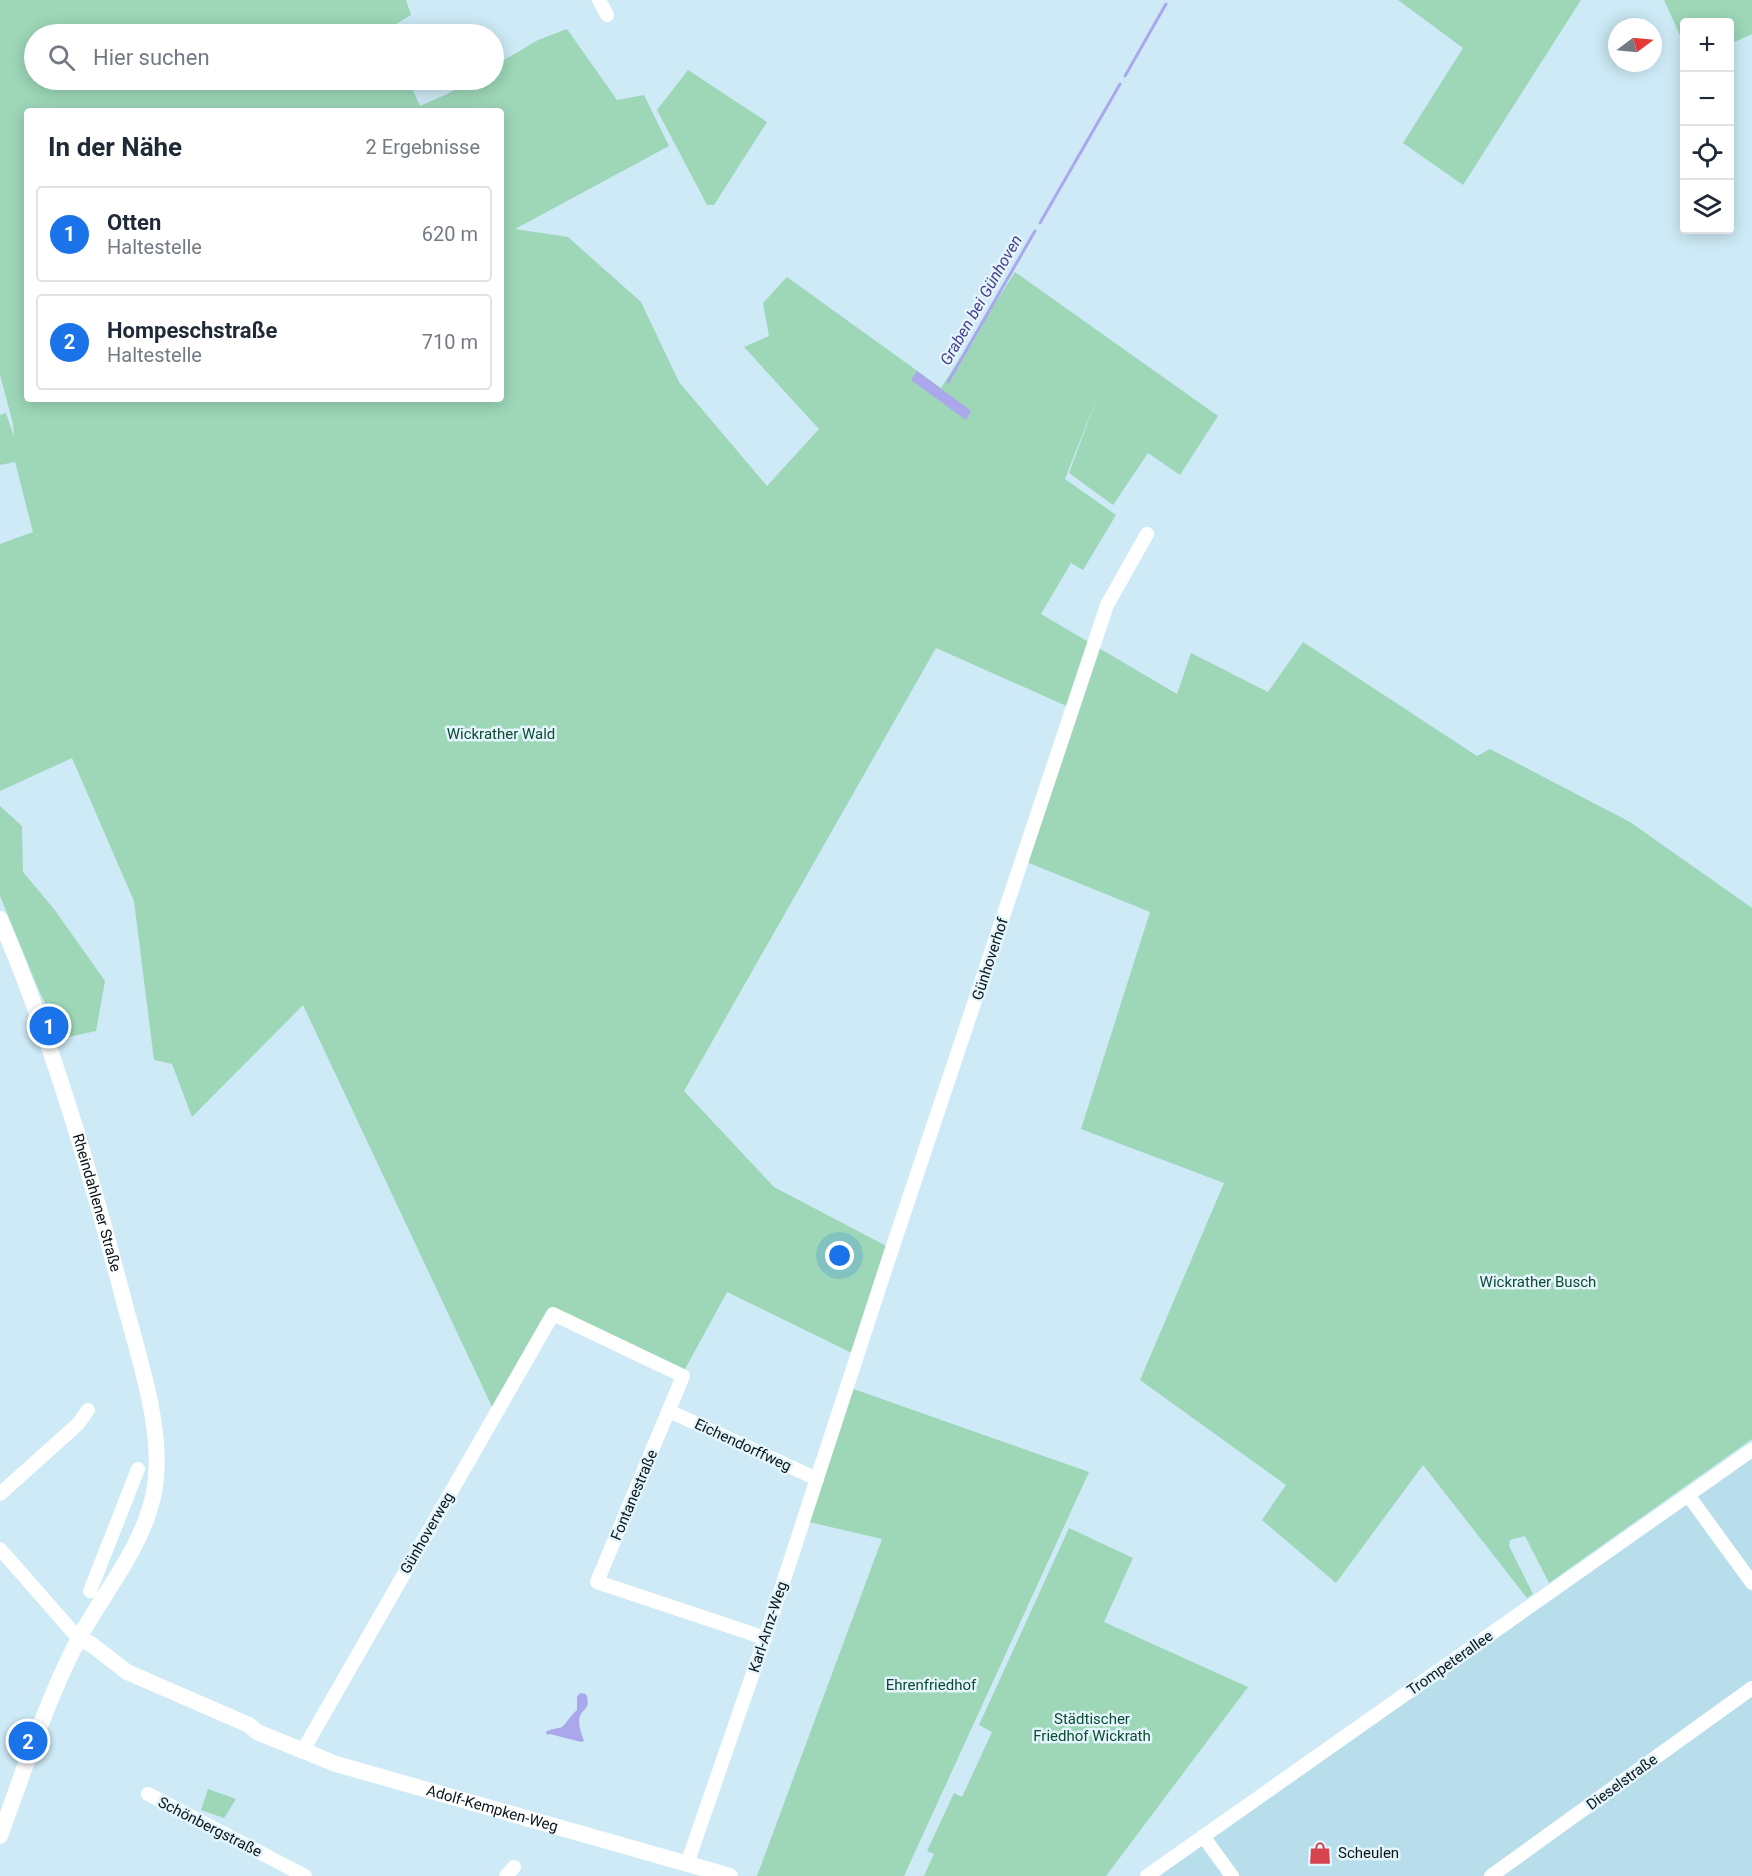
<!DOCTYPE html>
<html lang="de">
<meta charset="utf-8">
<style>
:root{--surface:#fff;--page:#f2f2f3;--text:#1f2937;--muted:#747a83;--line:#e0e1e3;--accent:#1a73e8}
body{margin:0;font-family:Roboto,sans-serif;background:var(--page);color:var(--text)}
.controls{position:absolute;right:18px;top:18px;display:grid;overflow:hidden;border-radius:6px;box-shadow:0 3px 15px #0003}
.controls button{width:54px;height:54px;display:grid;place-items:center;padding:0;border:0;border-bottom:2px solid var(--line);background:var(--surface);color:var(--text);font:30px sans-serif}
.compass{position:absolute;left:1608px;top:18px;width:54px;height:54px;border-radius:50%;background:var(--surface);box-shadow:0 3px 15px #0003;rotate:74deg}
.you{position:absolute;left:840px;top:1256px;width:21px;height:21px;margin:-15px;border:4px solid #fff;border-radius:50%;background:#1a73e8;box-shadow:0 0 0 9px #1a73e833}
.badge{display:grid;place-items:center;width:39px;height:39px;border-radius:50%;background:var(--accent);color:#fff;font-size:20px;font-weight:700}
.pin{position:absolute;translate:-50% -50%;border:3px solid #fff;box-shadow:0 2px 6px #0006}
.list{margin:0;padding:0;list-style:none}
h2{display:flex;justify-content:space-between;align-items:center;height:78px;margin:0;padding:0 24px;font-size:26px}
h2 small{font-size:20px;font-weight:400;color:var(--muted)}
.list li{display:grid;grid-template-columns:39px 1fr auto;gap:18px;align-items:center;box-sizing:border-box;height:96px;margin:0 12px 12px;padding:0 12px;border:2px solid var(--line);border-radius:6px}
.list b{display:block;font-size:22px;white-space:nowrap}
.list p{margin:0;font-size:20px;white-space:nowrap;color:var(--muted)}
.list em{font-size:20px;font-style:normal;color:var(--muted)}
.icon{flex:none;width:33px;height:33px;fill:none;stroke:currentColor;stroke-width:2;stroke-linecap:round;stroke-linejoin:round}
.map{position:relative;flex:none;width:1752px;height:1876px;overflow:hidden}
.search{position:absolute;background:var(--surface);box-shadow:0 3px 15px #0003;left:24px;top:24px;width:480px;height:66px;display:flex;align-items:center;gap:15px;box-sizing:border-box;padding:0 21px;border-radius:33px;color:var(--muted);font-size:22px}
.panel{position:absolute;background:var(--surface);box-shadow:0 3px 15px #0003;left:24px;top:108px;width:480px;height:294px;border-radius:6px}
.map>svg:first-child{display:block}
.built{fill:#b8deec}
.green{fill:#9dd7b8;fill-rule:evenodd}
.water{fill:#aba7ec}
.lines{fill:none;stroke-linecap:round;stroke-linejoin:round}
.stream{stroke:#aba7ec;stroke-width:3}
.minor{stroke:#fff;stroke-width:14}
.major{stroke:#fff;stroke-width:16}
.labels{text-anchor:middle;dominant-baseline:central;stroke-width:5;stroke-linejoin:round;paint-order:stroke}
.park-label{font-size:15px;fill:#0c4c32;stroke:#e4f5fc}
.street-label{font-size:15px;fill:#0a1519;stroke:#e4f5fc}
.poi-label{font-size:15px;fill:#0a1519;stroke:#e4f5fc;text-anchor:start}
.water-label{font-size:16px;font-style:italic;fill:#4b3f90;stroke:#e4f5fc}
</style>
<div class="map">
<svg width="1752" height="1876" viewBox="0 0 1752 1876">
<rect width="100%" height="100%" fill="#cdeaf6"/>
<path class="built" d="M1752,1455V1876H1154Z"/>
<g class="green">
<path d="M0,0H406L411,15L386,30L387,34H34V80H408L420,106L447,94L472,80H494V66L538,40L567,29L617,100L644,95L669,146L515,229L568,237L641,302L679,382L767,486L819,429L744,347L769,336L763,303L787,277L941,388L1015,272L1218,416L1180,475L1148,453L1113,505L1069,473L1098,395L1065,479L1116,515L1083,570L1071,563L1041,614L1177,694L1191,653L1268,692L1303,642L1477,756L1490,749L1630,822L1752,908V1439L1549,1583L1525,1536L1510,1540L1509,1546L1533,1594L1527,1598L1423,1465L1336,1583L1262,1520L1286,1485L1140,1380L1224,1183L1081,1129L1150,912L1024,861L1071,708L936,648L684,1091L774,1187L892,1249L858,1356L727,1292L684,1371L552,1309L494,1411L303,1005L192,1117L172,1064L154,1060L134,901L72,758L0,791V544L33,532L15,462L0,465V415L6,413L14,437L13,424L0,375ZM27,111H501V399H27Z"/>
<path d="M1398,0H1581L1463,185L1403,143L1463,48Z"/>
<path d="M1664,0H1752V34L1730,44V22H1684V44Z"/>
<path d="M688,70L767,122L714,205H707L657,110Z"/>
<path d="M0,806L22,826L23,872L54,909L105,981L96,1031L59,1039L57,1027L40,993L0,896Z"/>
<path d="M848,1387L1089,1472L904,1876H757L882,1539L805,1521Z"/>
<path d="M1069,1528L1133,1558L1104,1622L1248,1687L1106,1876H924L934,1854L927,1851L954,1793L962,1797L992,1732L979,1725Z"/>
<path d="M208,1789L236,1799L224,1818L201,1810Z"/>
</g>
<g class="water">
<path d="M917,371L971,411L966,420L911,380Z"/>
<path d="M580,1693L586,1694C591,1709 584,1707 580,1716C577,1724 582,1734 584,1741L581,1742L550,1734L547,1735L546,1732C552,1728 557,1729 562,1727C565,1725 572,1714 577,1710V1697Z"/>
</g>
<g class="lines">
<g class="stream">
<path d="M1125,76L1166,4"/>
<path d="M1040,223L1120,84"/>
<path d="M948,382L1035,231"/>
</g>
<g class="minor">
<path d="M599,0L607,15"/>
<path d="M669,1411L817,1479"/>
<path d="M0,1494L78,1424L88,1410"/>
<path d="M1688,1495L1752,1583"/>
<path d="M0,1549L79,1639"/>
<path d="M90,1591L138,1469"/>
<path d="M302,1752L553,1314L683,1376L597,1582L765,1638"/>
<path d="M148,1794L305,1876"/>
<path d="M1203,1836L1232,1876"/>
<path d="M687,1864L765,1638L886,1267L1107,605L1147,534"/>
<path d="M506,1876L514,1867"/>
<path d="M1147,1876L1752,1450"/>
<path d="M1491,1876L1752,1688"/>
</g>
<g class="major">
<path id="s1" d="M0,919C53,1043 91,1175 125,1305C140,1362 165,1434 154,1492C143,1548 104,1591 78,1640C46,1702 24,1770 0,1836"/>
<path id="s2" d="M79,1639L91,1644L127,1672L249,1725L257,1732L336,1764L730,1876"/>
</g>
</g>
<defs>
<g id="shop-bare" transform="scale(1.8)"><path d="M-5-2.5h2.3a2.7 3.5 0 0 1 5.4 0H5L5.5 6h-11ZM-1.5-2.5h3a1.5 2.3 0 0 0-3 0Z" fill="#d5444e" stroke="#e4f5fc" stroke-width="2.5" paint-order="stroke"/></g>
</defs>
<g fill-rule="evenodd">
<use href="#shop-bare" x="1320" y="1853"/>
</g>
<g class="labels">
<g class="park-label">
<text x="501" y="734">Wickrather Wald</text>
<text x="1538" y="1282">Wickrather Busch</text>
<text x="931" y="1685">Ehrenfriedhof</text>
<text x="1092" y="1719">Städtischer<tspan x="1092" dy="17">Friedhof Wickrath</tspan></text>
</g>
<g class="street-label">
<text transform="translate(990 959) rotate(-72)">Günhoverhof</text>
<text stroke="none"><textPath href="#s1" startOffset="300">Rheindahlener Straße</textPath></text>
<text transform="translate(743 1445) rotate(25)">Eichendorffweg</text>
<text transform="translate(634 1495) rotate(-67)">Fontanestraße</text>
<text transform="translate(427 1533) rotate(-60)">Günhoverweg</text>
<text transform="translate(768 1627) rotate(-72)">Karl-Arnz-Weg</text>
<text transform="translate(1450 1663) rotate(-35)">Trompeterallee</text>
<text transform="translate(1622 1782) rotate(-36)">Dieselstraße</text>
<text stroke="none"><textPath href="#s2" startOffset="450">Adolf-Kempken-Weg</textPath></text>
<text transform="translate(210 1827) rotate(27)">Schönbergstraße</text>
</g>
<g class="poi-label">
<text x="1338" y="1853">Scheulen</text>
</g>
<g class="water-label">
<text transform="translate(981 300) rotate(-60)">Graben bei Günhoven</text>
</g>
</g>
</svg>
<div class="controls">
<button>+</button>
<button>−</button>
<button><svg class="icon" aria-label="locate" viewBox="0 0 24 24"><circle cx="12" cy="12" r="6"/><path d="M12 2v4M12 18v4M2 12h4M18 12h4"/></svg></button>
<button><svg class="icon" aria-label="layers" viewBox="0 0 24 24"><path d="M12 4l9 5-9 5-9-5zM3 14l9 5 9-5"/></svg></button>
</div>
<svg class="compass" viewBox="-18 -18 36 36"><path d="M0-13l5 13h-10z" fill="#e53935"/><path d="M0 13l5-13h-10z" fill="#747a83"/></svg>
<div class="you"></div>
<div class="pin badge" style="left:49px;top:1026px">1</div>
<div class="pin badge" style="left:28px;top:1741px">2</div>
<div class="search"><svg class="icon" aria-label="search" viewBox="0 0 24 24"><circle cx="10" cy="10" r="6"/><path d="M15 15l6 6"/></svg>Hier suchen</div>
<section class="panel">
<h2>In der Nähe<small>2 Ergebnisse</small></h2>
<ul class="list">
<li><span class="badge">1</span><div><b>Otten</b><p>Haltestelle</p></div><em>620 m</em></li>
<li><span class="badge">2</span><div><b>Hompeschstraße</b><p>Haltestelle</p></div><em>710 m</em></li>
</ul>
</section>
</div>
